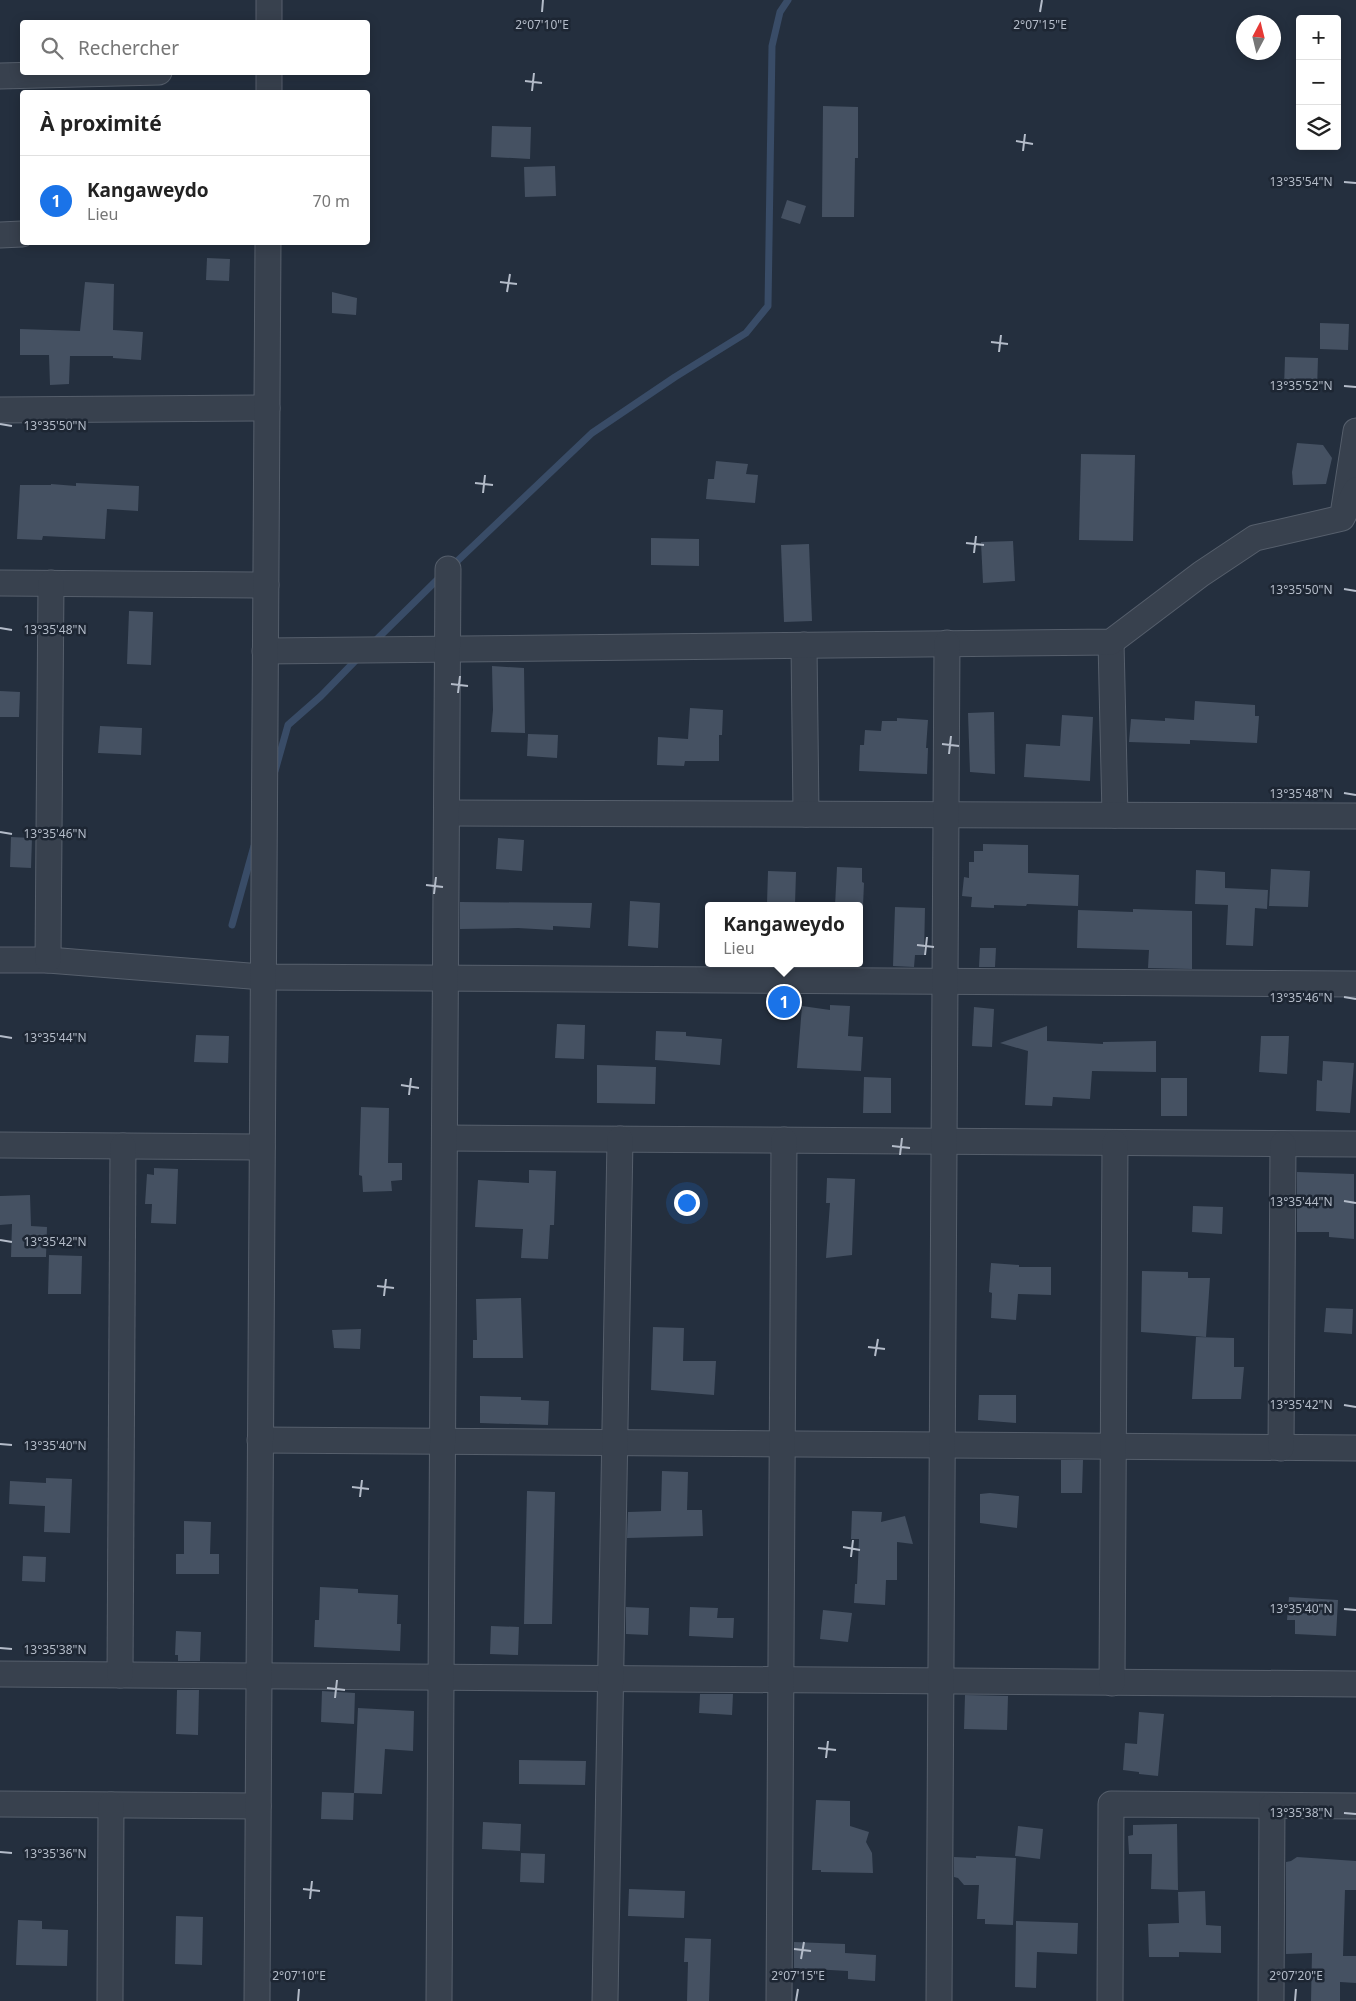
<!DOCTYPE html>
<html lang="fr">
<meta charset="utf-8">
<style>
:root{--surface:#fff;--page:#f6f6f6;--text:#222;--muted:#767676;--line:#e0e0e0;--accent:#1a73e8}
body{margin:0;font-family:"Noto Sans",sans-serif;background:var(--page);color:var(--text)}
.controls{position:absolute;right:15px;top:15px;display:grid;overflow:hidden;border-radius:5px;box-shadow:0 2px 12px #0003}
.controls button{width:45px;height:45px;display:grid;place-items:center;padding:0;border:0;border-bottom:1px solid var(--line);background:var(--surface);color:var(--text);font:25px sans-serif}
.compass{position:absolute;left:1236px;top:15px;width:45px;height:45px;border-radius:50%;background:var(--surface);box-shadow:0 2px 12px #0003;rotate:7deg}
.you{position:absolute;left:686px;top:1202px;width:18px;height:18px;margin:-12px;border:4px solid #fff;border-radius:50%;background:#1a73e8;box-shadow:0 0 0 8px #1a73e833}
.badge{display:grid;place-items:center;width:32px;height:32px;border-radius:50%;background:var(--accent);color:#fff;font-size:16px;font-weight:700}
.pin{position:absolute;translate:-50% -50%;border:2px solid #fff;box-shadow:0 1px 5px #0006}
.popup{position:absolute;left:705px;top:902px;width:158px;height:65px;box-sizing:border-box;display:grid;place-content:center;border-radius:5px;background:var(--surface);filter:drop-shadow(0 1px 4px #0005);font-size:16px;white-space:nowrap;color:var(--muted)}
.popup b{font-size:19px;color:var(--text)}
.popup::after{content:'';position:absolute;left:50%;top:100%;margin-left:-10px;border:10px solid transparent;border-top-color:var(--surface)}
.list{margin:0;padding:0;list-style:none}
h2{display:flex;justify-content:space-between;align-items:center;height:65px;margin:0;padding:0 20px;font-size:21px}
h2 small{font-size:16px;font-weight:400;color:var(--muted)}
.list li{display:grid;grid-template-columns:32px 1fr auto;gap:15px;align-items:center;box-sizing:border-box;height:90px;padding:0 20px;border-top:1px solid var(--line)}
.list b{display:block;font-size:19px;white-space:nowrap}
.list p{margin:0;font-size:16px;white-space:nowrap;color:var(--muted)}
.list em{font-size:16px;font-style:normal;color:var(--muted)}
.icon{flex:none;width:28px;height:28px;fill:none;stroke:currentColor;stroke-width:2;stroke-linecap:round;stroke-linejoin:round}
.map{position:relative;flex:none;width:1356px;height:2001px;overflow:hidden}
.search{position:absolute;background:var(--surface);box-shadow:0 2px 12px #0003;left:20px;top:20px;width:350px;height:55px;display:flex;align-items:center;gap:12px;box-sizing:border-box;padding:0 18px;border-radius:5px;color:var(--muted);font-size:19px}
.panel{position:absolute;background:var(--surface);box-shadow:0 2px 12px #0003;left:20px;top:90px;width:350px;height:155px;border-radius:5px}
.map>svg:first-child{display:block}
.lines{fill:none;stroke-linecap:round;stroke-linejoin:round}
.stream{stroke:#394c67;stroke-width:7}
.building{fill:#455162}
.street-casing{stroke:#565f6c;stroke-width:27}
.street{stroke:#38414e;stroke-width:25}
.ticks{fill:none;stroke:#b4bcc9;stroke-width:2}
.ticks-label{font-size:12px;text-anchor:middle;fill:#b4bcc9;stroke:#1d2633;stroke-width:5;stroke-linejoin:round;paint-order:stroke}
</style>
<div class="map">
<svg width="1356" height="2001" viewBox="0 0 1356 2001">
<rect width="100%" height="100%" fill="#242f3e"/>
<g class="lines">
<g class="stream">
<path d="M451,567L592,433L675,377L746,333L768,306L772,46L780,12L788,0"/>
<path d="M372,644L441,576"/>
<path d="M275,771L288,725L321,696L359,657"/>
<path d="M232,925L254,846"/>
</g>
</g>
<g class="building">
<path d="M823,106L858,107V158H855L854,217H822Z"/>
<path d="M492,126L531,127L530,159L491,157Z"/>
<path d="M555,166L556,196L525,197L524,167Z"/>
<path d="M787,200L806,206L800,224L781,218Z"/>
<path d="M207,258L230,259L229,281L206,280Z"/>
<path d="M85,282L114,284L113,330L143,332L141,360L113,358V356H70L69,384L50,385L49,355H20V329L80,331Z"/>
<path d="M332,292L357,298L356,315L332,313Z"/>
<path d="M1320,323L1349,324L1348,350L1320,349Z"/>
<path d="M1285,357L1318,358L1317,389L1284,388Z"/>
<path d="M1297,443L1323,445L1332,458L1326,484L1293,485L1292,472Z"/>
<path d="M1081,454L1135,455L1133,541L1079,540Z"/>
<path d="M716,461L748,464L746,474L758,475L755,503L706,499L708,479H714Z"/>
<path d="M76,483L139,486L138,511L107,509L105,539L43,536L42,540L17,539L20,485H51V484L76,486Z"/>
<path d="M651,538L699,539V566L651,565Z"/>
<path d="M1013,541L1015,581L983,583L981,542Z"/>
<path d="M809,544L812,621L784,622L781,545Z"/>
<path d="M129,611L153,612L151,665L127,664Z"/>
<path d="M492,666L524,668L525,733L491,732L493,710Z"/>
<path d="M0,691L20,692L19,717H0Z"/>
<path d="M1195,701L1255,705V716H1259L1257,743L1190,740V744L1129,742L1131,719L1165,721V718L1194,720Z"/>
<path d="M690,708L723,710L722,735H719V761H685L684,766L657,765L658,737L688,739Z"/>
<path d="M994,712L995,774L970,772L968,713Z"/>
<path d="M1062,715L1093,717L1090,781L1024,777L1026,744L1060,746Z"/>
<path d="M897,718L928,720L926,748H928L927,774L859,771L860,745H864L865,730L881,731L882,721H897Z"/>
<path d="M100,726L142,728L141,755L98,753Z"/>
<path d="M528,734L558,735L557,758L527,756Z"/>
<path d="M11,837L32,838L31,868L10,867Z"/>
<path d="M498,838L524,840L522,871L496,869Z"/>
<path d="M983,844L1028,845V873L1079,875L1078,906L1027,904L1026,906L994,905V908L971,907L972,897L962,896L964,877L969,878V862H974V851H983Z"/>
<path d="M837,867L862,868V882L864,883L863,906H835Z"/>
<path d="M1271,869L1310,871L1308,907L1269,906Z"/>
<path d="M1196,870L1225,872V888L1268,890L1267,909L1255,908L1253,946L1226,945L1228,905L1195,904Z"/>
<path d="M768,871L796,872L795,905L767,904Z"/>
<path d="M630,901L660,903L658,948L628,946Z"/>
<path d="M460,902L592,903L590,928L553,926V930L518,928L460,929Z"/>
<path d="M895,907L925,908L924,955H915L914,967L893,966Z"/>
<path d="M1133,909L1192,911V969L1148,968L1149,950L1077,948L1078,910L1133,912Z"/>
<path d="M980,948H996L995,967H979Z"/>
<path d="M830,1005L850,1006L848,1036L863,1037L861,1071L797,1068L802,1006L830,1010Z"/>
<path d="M974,1007L994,1009L992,1047L972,1046Z"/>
<path d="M557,1024L585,1025L584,1059L555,1058Z"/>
<path d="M1047,1026V1041L1103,1044V1042L1156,1041V1072L1092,1071L1090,1099L1053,1097L1052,1106L1025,1105L1028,1051L1000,1043Z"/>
<path d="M656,1031L686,1032V1036L722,1039L720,1065L655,1060Z"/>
<path d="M196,1035L229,1036L228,1063L194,1062Z"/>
<path d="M1261,1036H1289L1287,1074L1259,1072Z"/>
<path d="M1323,1061L1354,1063L1350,1113L1316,1111L1317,1080L1322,1081Z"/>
<path d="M597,1065L656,1067L655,1104L597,1103Z"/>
<path d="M864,1077L891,1078V1113H863Z"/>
<rect x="1161" y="1078" width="26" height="38"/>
<path d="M361,1107L389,1108L388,1163H402V1180L391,1181L392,1191L363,1192L362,1176L359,1175Z"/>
<path d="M154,1168L178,1169L176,1224L151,1223L152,1204H145L147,1174L154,1175Z"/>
<path d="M529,1170L556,1171L554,1225H550L548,1259L521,1258L523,1229L475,1227L478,1180L529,1183Z"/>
<path d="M1297,1172L1354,1174V1239L1329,1237V1232H1297Z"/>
<path d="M827,1178L855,1179L852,1255L826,1258L830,1203H826Z"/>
<path d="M30,1195L31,1226L47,1227L46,1257H11L12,1224L0,1225V1196Z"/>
<path d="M1193,1206L1223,1207L1222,1234L1192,1232Z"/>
<path d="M49,1255L82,1256L81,1294H48Z"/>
<path d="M991,1263L1019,1265V1267H1051V1295L1018,1294L1016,1320L991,1318L992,1293L989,1292Z"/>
<path d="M1142,1271L1188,1272V1278H1210L1206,1337L1141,1332Z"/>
<path d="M521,1298L523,1358H473V1340H477L476,1299Z"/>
<path d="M1326,1308L1353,1309L1352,1334L1324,1332Z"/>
<path d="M653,1327L684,1328L683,1361H716L714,1395L651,1390Z"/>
<path d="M361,1329L360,1349L334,1348L332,1330Z"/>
<path d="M1196,1337L1234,1338V1367H1244L1241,1399H1192Z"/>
<path d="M979,1395H1016V1423L978,1420Z"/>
<path d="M480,1396L521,1397V1400L549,1401L548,1425L480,1423Z"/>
<path d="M1061,1460H1083L1082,1493H1061Z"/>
<path d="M662,1471L688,1472L687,1510H702L703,1536L627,1538L628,1512L661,1511Z"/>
<path d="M46,1478L72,1479L70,1533L44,1532L45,1506L9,1504L10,1481L46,1483Z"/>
<path d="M527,1491L555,1492L552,1624H524Z"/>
<path d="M990,1493L1019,1496L1017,1528L980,1523V1494Z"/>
<path d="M852,1511L882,1512L881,1522L905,1516L913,1544L897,1542V1580H886L885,1605L854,1603L855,1584H857L859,1539H851Z"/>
<path d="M184,1521L211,1522L210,1554H219V1574H176V1554H184Z"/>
<path d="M23,1556L46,1557L45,1582L22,1581Z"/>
<path d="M320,1587L358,1589V1593L398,1595L397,1624H401L400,1651L314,1647L315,1620H319Z"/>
<path d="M1289,1597L1338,1600L1336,1636L1295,1634V1620H1287Z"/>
<path d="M626,1607L649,1608L648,1635L626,1634Z"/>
<path d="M690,1607L718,1608L717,1618H734L733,1638L689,1636Z"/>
<path d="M823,1610L852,1613L848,1642L820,1639Z"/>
<path d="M491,1626L519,1627L518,1655L490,1654Z"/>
<path d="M176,1631L201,1632L200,1661H178V1655H175Z"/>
<path d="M177,1690H199L198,1735L176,1734Z"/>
<path d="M322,1691L355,1693L354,1724L321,1722Z"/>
<path d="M700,1694H733L732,1715L699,1713Z"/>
<path d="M965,1695L1008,1696L1007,1730L964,1729Z"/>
<path d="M358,1708L414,1711L413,1751L385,1749L382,1794L354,1793Z"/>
<path d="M1139,1712L1164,1714L1158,1776L1139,1774V1772L1123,1770L1125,1743L1137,1744Z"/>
<path d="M519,1760L586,1761L585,1785L519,1784Z"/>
<path d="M322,1792L354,1793L353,1820L321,1819Z"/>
<path d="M816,1800L850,1801V1826L869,1832L866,1842L872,1853L873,1873L821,1872V1870H812Z"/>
<path d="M483,1822L521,1824L520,1851L482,1849Z"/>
<path d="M1177,1824L1178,1890L1151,1889L1152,1854H1129L1128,1836L1133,1835V1825Z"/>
<path d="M1018,1826L1043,1829L1040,1859L1015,1856Z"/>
<path d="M521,1853L545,1854L544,1883L520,1882Z"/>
<path d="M976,1856L1016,1858L1013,1925L985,1924V1919H977L979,1885H964L958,1878L954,1877V1857L976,1858Z"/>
<path d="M1297,1857L1356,1861V1890H1345L1343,1956H1356V1983L1340,1982V2001H1311L1312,1953L1286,1954V1862L1291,1861Z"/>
<path d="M629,1889L685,1891L684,1918L628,1916Z"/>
<path d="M1205,1891L1206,1925L1221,1926V1953L1179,1952V1957H1149L1148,1924L1179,1923L1178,1892Z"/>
<path d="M176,1916L203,1917L202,1965L175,1964Z"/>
<path d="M18,1920L42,1921V1929L68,1930L67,1966L16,1965Z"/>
<path d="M1016,1921L1078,1923L1077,1954L1037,1952L1036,1988L1015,1987Z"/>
<path d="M685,1938L711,1939L709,2001H687L688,1962H684Z"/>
<path d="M794,1942L845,1944V1953L876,1955L875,1981L848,1979V1971L794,1968Z"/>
</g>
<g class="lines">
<g class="street-casing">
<g id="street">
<path d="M269,22V0"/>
<path d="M0,76L159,72"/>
<path d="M269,92V72"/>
<path d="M0,235L22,234"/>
<path d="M0,410L267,408"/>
<path d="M1344,508L1356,431"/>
<path d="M0,583L266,585"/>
<path d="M1111,642L1115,815"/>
<path d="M804,645L806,814"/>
<path d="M265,651L1111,642L1201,574L1255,538L1342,518L1356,490"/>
<path d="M447,813L1356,816"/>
<path d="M0,960H48L263,977L1356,984"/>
<path d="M48,960L51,583"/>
<path d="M445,1138L1356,1144"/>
<path d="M0,1145L262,1147"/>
<path d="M260,1440L1356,1448"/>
<path d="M1281,1448L1283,1144"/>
<path d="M0,1674L1356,1684"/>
<path d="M120,1675L123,1146"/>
<path d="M1112,1683L1115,1143"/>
<path d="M0,1804L258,1806"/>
<path d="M110,2001L111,1805"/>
<path d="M257,2001L268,242"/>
<path d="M439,2001L448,569"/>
<path d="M605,2001L620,1139"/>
<path d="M779,2001L784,1140"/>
<path d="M939,2001L947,643"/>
<path d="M1110,2001L1111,1804L1356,1806"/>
<path d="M1271,2001L1272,1806"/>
</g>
</g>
<use href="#street" class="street"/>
</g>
<path class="ticks" d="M542,12L543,0M1040,12L1042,0M525,81L542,83M532,91L534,73M1016,141L1033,144M1023,151L1025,134M1344,182L1356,183M500,282L517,284M507,292L510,274M991,342L1008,344M999,352L1001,335M1344,386L1356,387M0,424L12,426M475,483L493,485M483,493L485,475M966,543L984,545M974,553L976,536M1344,589L1356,591M0,628L12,630M451,684L468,686M458,693L460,676M942,744L959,746M949,754L951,736M1344,793L1356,795M0,832L12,834M426,885L443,887M434,894L436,877M917,945L934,947M925,955L927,937M1344,997L1356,999M0,1036L12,1038M401,1085L419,1088M409,1095L411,1078M892,1146L910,1148M900,1155L902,1138M1344,1201L1356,1203M0,1240L12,1242M377,1286L394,1288M384,1296L386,1279M868,1347L885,1349M875,1356L878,1339M1344,1405L1356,1407M0,1444L12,1445M352,1487L369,1489M360,1497L362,1480M843,1547L860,1550M851,1557L853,1540M1344,1609L1356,1610M0,1648L12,1649M327,1688L345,1690M335,1698L337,1680M818,1748L836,1750M826,1758L828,1741M1344,1813L1356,1814M0,1852L12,1853M303,1889L320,1891M310,1899L312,1881M794,1949L811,1951M801,1959L804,1942M298,2001L299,1989M796,2001L798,1989M1295,2001L1296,1989"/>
<g class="ticks-label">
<text x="542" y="29">2°07'10"E</text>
<text x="1040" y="29">2°07'15"E</text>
<text x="1301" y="186">13°35'54"N</text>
<text x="1301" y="390">13°35'52"N</text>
<text x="55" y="430">13°35'50"N</text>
<text x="1301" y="594">13°35'50"N</text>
<text x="55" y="634">13°35'48"N</text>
<text x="1301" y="798">13°35'48"N</text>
<text x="55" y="838">13°35'46"N</text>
<text x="1301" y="1002">13°35'46"N</text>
<text x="55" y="1042">13°35'44"N</text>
<text x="1301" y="1206">13°35'44"N</text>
<text x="55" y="1246">13°35'42"N</text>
<text x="1301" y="1409">13°35'42"N</text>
<text x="55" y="1450">13°35'40"N</text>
<text x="1301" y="1613">13°35'40"N</text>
<text x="55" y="1654">13°35'38"N</text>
<text x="1301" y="1817">13°35'38"N</text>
<text x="55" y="1858">13°35'36"N</text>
<text x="299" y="1980">2°07'10"E</text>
<text x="798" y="1980">2°07'15"E</text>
<text x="1296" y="1980">2°07'20"E</text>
</g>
</svg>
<div class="controls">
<button>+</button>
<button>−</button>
<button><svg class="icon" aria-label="layers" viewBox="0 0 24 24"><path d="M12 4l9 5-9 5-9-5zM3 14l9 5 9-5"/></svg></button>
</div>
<svg class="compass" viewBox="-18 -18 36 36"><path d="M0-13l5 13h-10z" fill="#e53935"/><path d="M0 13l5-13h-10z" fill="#767676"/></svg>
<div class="you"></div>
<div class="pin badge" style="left:784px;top:1002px">1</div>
<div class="popup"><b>Kangaweydo</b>Lieu</div>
<div class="search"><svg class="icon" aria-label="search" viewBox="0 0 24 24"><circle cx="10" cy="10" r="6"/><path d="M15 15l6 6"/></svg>Rechercher</div>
<section class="panel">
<h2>À proximité<small></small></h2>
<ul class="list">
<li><span class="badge">1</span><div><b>Kangaweydo</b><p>Lieu</p></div><em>70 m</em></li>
</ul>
</section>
</div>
